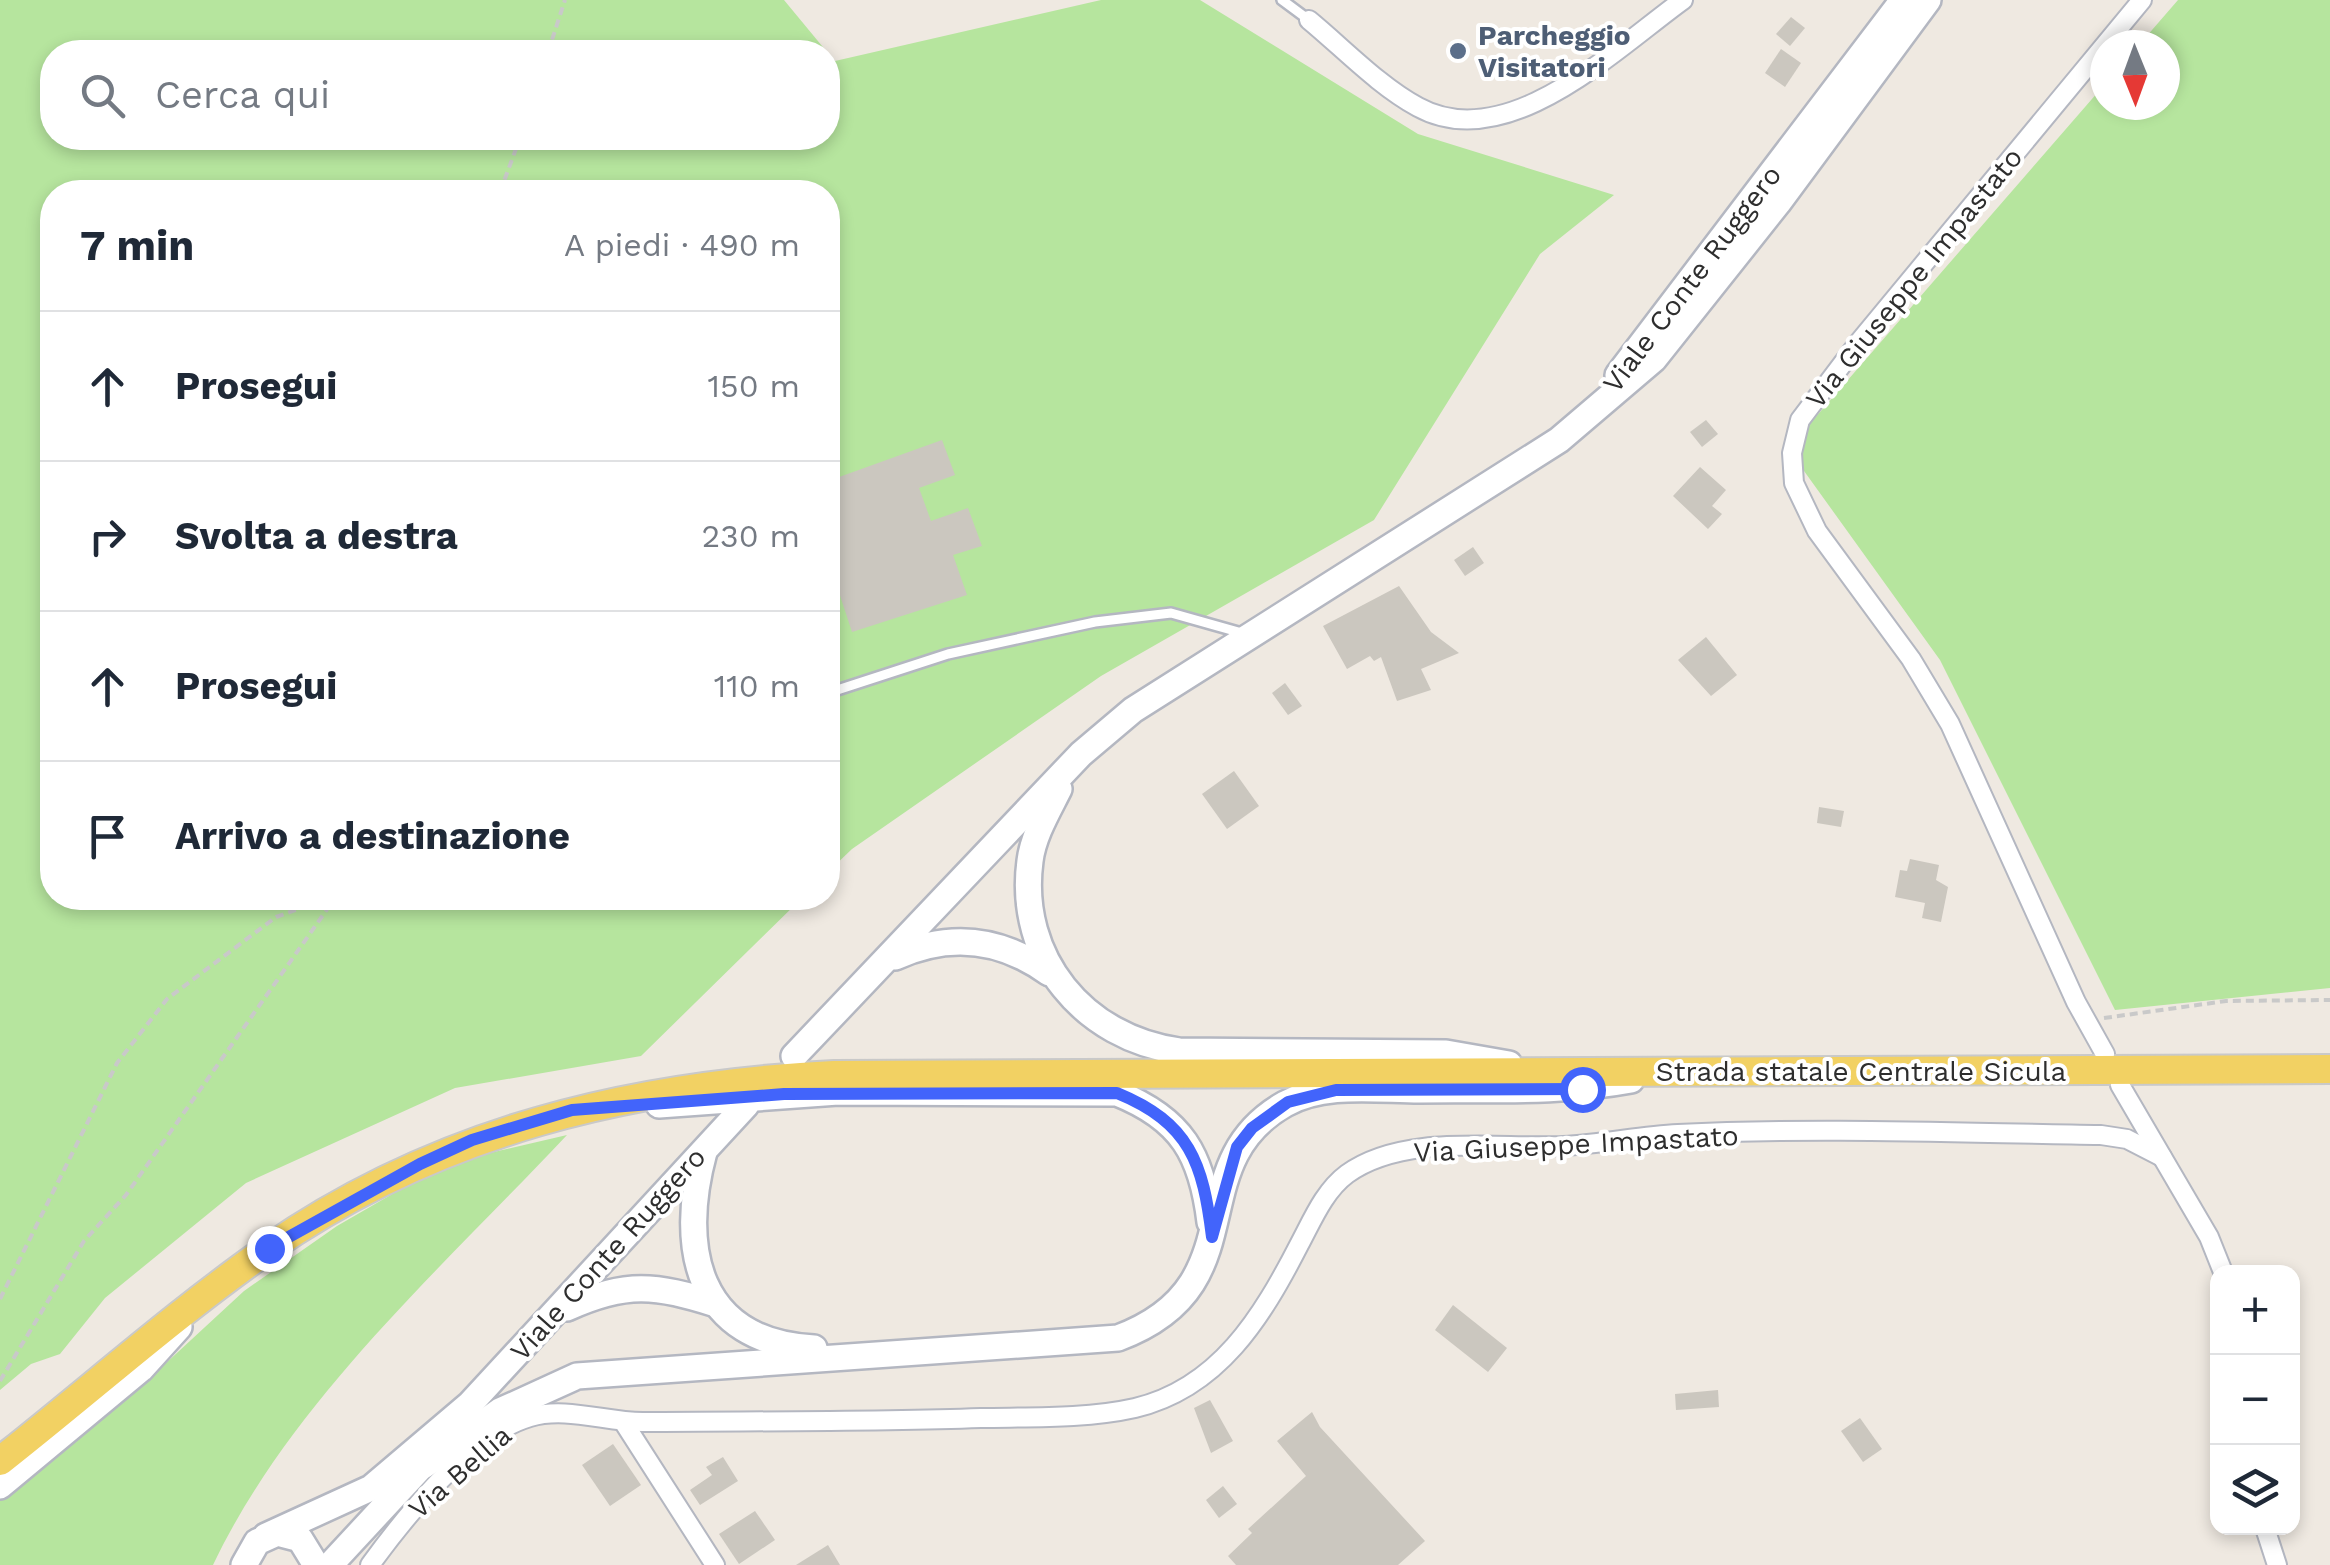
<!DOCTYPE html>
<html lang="it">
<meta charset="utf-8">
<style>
:root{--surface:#fff;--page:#f6f6f7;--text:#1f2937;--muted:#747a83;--line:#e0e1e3}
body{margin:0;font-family:"Work Sans",sans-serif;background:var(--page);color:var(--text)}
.controls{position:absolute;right:30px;bottom:30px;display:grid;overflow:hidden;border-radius:20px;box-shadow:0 5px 15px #0003}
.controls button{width:90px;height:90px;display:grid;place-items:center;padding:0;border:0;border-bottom:2px solid var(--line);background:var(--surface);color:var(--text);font:50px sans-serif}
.compass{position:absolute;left:2090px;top:30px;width:90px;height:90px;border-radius:50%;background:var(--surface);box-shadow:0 5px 15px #0003;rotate:179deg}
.stop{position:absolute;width:30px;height:30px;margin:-22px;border:8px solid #4264fb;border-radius:50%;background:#fff}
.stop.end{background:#4264fb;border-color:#fff;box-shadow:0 2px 10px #0008}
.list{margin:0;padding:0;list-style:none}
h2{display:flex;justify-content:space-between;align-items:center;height:130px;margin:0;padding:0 40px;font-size:42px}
h2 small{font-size:32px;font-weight:400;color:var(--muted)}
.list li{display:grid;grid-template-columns:65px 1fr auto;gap:30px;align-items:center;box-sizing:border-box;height:150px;padding:0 40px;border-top:2px solid var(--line)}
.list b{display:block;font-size:38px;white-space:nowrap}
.list em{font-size:32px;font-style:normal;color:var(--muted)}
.icon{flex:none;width:55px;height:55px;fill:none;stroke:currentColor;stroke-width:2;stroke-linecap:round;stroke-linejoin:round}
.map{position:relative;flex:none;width:2330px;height:1565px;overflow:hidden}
.search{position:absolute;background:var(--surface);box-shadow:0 5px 15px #0003;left:40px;top:40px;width:800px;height:110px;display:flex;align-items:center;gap:25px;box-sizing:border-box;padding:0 35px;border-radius:40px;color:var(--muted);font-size:38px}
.panel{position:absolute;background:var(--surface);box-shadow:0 5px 15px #0003;left:40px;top:180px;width:800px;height:730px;border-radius:40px}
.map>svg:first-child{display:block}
.green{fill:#b6e59e}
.building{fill:#cbc7bf}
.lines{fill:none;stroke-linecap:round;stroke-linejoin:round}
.service-casing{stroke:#b4b7c1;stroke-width:14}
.minor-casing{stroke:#b4b7c1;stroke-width:22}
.secondary-casing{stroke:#b4b7c1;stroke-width:30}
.primary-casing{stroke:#c9c9c9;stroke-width:32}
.path{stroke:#c9c9c9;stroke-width:4;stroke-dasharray:8 5;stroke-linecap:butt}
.service{stroke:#fff;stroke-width:9}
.minor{stroke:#fff;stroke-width:18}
.secondary{stroke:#fff;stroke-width:25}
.primary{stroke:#f2d163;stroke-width:28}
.route{stroke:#4264fb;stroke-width:12}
.service-dot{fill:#5c6f8a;stroke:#fff;stroke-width:4}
.labels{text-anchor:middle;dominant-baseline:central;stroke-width:8;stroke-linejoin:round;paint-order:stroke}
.service-label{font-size:28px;font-weight:bold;fill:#4e5e75;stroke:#fff;text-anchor:start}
.street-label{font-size:28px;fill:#2e2e2e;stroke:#fff}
</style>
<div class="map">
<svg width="2330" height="1565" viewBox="0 0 2330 1565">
<rect width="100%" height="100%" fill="#efe9e1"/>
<g class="green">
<path d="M0,0H784L827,52H52V138H828V53L835,61L1101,0H1200L1418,134L1614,195L1540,254L1374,520L1101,676L852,849L828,872V192H52V898H802L641,1056L455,1088L246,1183L105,1298L60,1354L31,1364L0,1390Z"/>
<path d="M2178,0H2330V988L2115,1010L1940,660L1799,464L1807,427L2105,84V105H2165V45H2139Z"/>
<path d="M567,1135C444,1266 291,1401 213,1565H0V1482L139,1388L244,1291L337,1226L446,1163Z"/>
</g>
<g class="building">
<path d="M1791,17L1805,28L1790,46L1776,34Z"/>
<path d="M1781,49L1801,63L1785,87L1765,73Z"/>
<path d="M1706,420L1718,434L1702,447L1690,432Z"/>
<path d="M942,440L955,475L919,488L931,521L968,508L982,546L953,555L967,595L852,632L828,559V481Z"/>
<path d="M1700,467L1726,490L1712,506L1722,514L1708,529L1673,496Z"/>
<path d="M1473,547L1484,563L1465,576L1454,560Z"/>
<path d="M1399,586L1431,632L1459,653L1421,669L1431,690L1397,701L1381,657L1374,661L1370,656L1347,669L1323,626Z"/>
<path d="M1706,637L1737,675L1711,696L1678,660Z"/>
<path d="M1285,683L1302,706L1288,715L1272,693Z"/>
<path d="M1234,771L1259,806L1227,829L1202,794Z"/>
<path d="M1819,807L1844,811L1841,827L1817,823Z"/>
<path d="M1910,859L1939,865L1936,880L1948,887L1941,922L1922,918L1925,903L1895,897L1900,870L1907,871Z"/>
<path d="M1453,1305L1507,1348L1488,1372L1435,1330Z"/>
<path d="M1718,1390L1719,1407L1676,1410L1675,1394Z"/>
<path d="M1210,1400L1233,1441L1211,1453L1194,1408Z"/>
<path d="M1312,1412L1320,1427L1425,1541L1398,1565H1236L1228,1556L1252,1533L1248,1529L1306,1476L1277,1441Z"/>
<path d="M1860,1418L1882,1449L1863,1462L1841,1431Z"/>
<path d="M613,1444L641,1485L610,1506L582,1465Z"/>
<path d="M723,1457L738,1481L700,1505L690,1490L712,1475L706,1467Z"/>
<path d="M1223,1486L1237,1504L1219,1518L1206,1500Z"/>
<path d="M755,1511L775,1540L739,1564L719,1534Z"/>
<path d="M828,1545L840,1565H796Z"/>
</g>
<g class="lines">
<g class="service-casing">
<g id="service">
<path d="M1282,0L1309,20"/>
<path d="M828,693L948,654L1095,622L1171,613L1242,633"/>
</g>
</g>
<g class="minor-casing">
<g id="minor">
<path d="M1309,20C1343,48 1379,86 1418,107C1507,156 1615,49 1683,0"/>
<path d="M2105,1054L2076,1002L1950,724L1911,659L1817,531L1794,483L1792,453L1800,420L1859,342L2142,0"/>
<path d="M2120,1085L2209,1237L2223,1272"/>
<path d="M624,1423L715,1565"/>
<path d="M2265,1528L2277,1565"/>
<path d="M370,1565C405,1517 471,1434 530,1417C567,1406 608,1423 645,1422C757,1421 869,1422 981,1418C1031,1417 1086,1419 1135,1408C1219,1388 1262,1317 1299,1245C1312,1221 1324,1191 1347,1174C1404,1133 1497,1149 1563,1146C1602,1144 1640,1136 1678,1134C1819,1127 1961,1133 2101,1135L2127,1139L2162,1157"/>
</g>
</g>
<g class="secondary-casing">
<g id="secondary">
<path d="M1618,375L1903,0"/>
<path d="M1059,789C1048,811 1033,836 1030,861C1017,958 1084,1038 1179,1051L1446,1053L1509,1064"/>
<path d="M895,957C950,932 1001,938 1049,973"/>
<path d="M794,1056L1081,754L1133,710L1559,440L1654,359L1778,203L1928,0"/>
<path d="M659,1105L838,1092L1117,1093C1182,1119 1202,1155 1210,1222"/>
<path d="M704,1152C678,1247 696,1342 814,1348"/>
<path d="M567,1308C626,1281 656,1285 716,1304"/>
<path d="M423,1466L500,1411L577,1376L1118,1338C1260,1285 1177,1165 1285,1104C1324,1082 1376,1090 1419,1090C1490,1089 1561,1093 1631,1080"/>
<path d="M0,1486L141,1369L179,1327"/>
<path d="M266,1536L371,1488L470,1404L746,1105"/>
<path d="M244,1565L257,1542L277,1533L300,1539L316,1565"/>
<path d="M330,1565L432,1455"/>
</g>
</g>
<g class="primary-casing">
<path id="primary" d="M0,1461C89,1391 175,1314 268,1249C438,1131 631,1085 834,1075L2330,1069"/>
</g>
<g class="path">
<path d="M548,52L565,0"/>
<path d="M500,192L520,138"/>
<path d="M2104,1018L2226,1001L2330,1000"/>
<path d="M0,1299L117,1063L167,999L276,917L329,898"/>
<path d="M0,1381L84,1241L126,1195L335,898"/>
</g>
<use href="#service" class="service"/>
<use href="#minor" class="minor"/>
<use href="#secondary" class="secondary"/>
<use href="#primary" class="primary"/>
</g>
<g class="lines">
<path class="route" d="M269,1248L420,1164L472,1140L572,1110L784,1094L1117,1093C1190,1123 1203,1163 1212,1237L1237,1147L1252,1128L1288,1102L1336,1090L1582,1089"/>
</g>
<circle class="service-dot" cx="1458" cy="51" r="10"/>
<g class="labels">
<g class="service-label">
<text x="1478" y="35">Parcheggio<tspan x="1478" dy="32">Visitatori</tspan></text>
</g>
<g class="street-label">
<text transform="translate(1914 278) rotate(-51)">Via Giuseppe Impastato</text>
<text transform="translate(1692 279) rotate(-53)">Viale Conte Ruggero</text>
<text x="1861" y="1071">Strada statale Centrale Sicula</text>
<text transform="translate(1576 1144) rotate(-3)">Via Giuseppe Impastato</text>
<text transform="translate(608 1254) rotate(-48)">Viale Conte Ruggero</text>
<text transform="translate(460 1472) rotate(-41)">Via Bellia</text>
</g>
</g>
</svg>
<div class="controls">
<button>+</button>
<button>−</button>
<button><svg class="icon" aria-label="layers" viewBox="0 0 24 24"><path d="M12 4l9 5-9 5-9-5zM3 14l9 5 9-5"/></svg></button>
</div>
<svg class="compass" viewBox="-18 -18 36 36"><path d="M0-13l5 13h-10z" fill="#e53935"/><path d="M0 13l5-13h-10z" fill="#747a83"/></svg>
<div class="stop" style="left:1582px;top:1089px"></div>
<div class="stop end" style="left:269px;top:1248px"></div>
<div class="search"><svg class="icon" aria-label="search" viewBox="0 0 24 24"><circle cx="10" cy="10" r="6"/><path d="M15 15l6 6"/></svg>Cerca qui</div>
<section class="panel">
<h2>7 min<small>A piedi · 490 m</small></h2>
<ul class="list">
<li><svg class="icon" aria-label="ahead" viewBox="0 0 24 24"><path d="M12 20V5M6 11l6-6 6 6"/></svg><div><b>Prosegui</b></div><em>150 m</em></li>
<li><svg class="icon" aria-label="right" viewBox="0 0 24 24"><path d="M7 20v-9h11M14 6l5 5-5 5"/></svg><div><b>Svolta a destra</b></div><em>230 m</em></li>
<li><svg class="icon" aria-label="ahead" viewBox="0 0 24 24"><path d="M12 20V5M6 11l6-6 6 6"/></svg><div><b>Prosegui</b></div><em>110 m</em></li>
<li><svg class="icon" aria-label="arrive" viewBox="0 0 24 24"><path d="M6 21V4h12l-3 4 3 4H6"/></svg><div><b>Arrivo a destinazione</b></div></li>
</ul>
</section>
</div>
